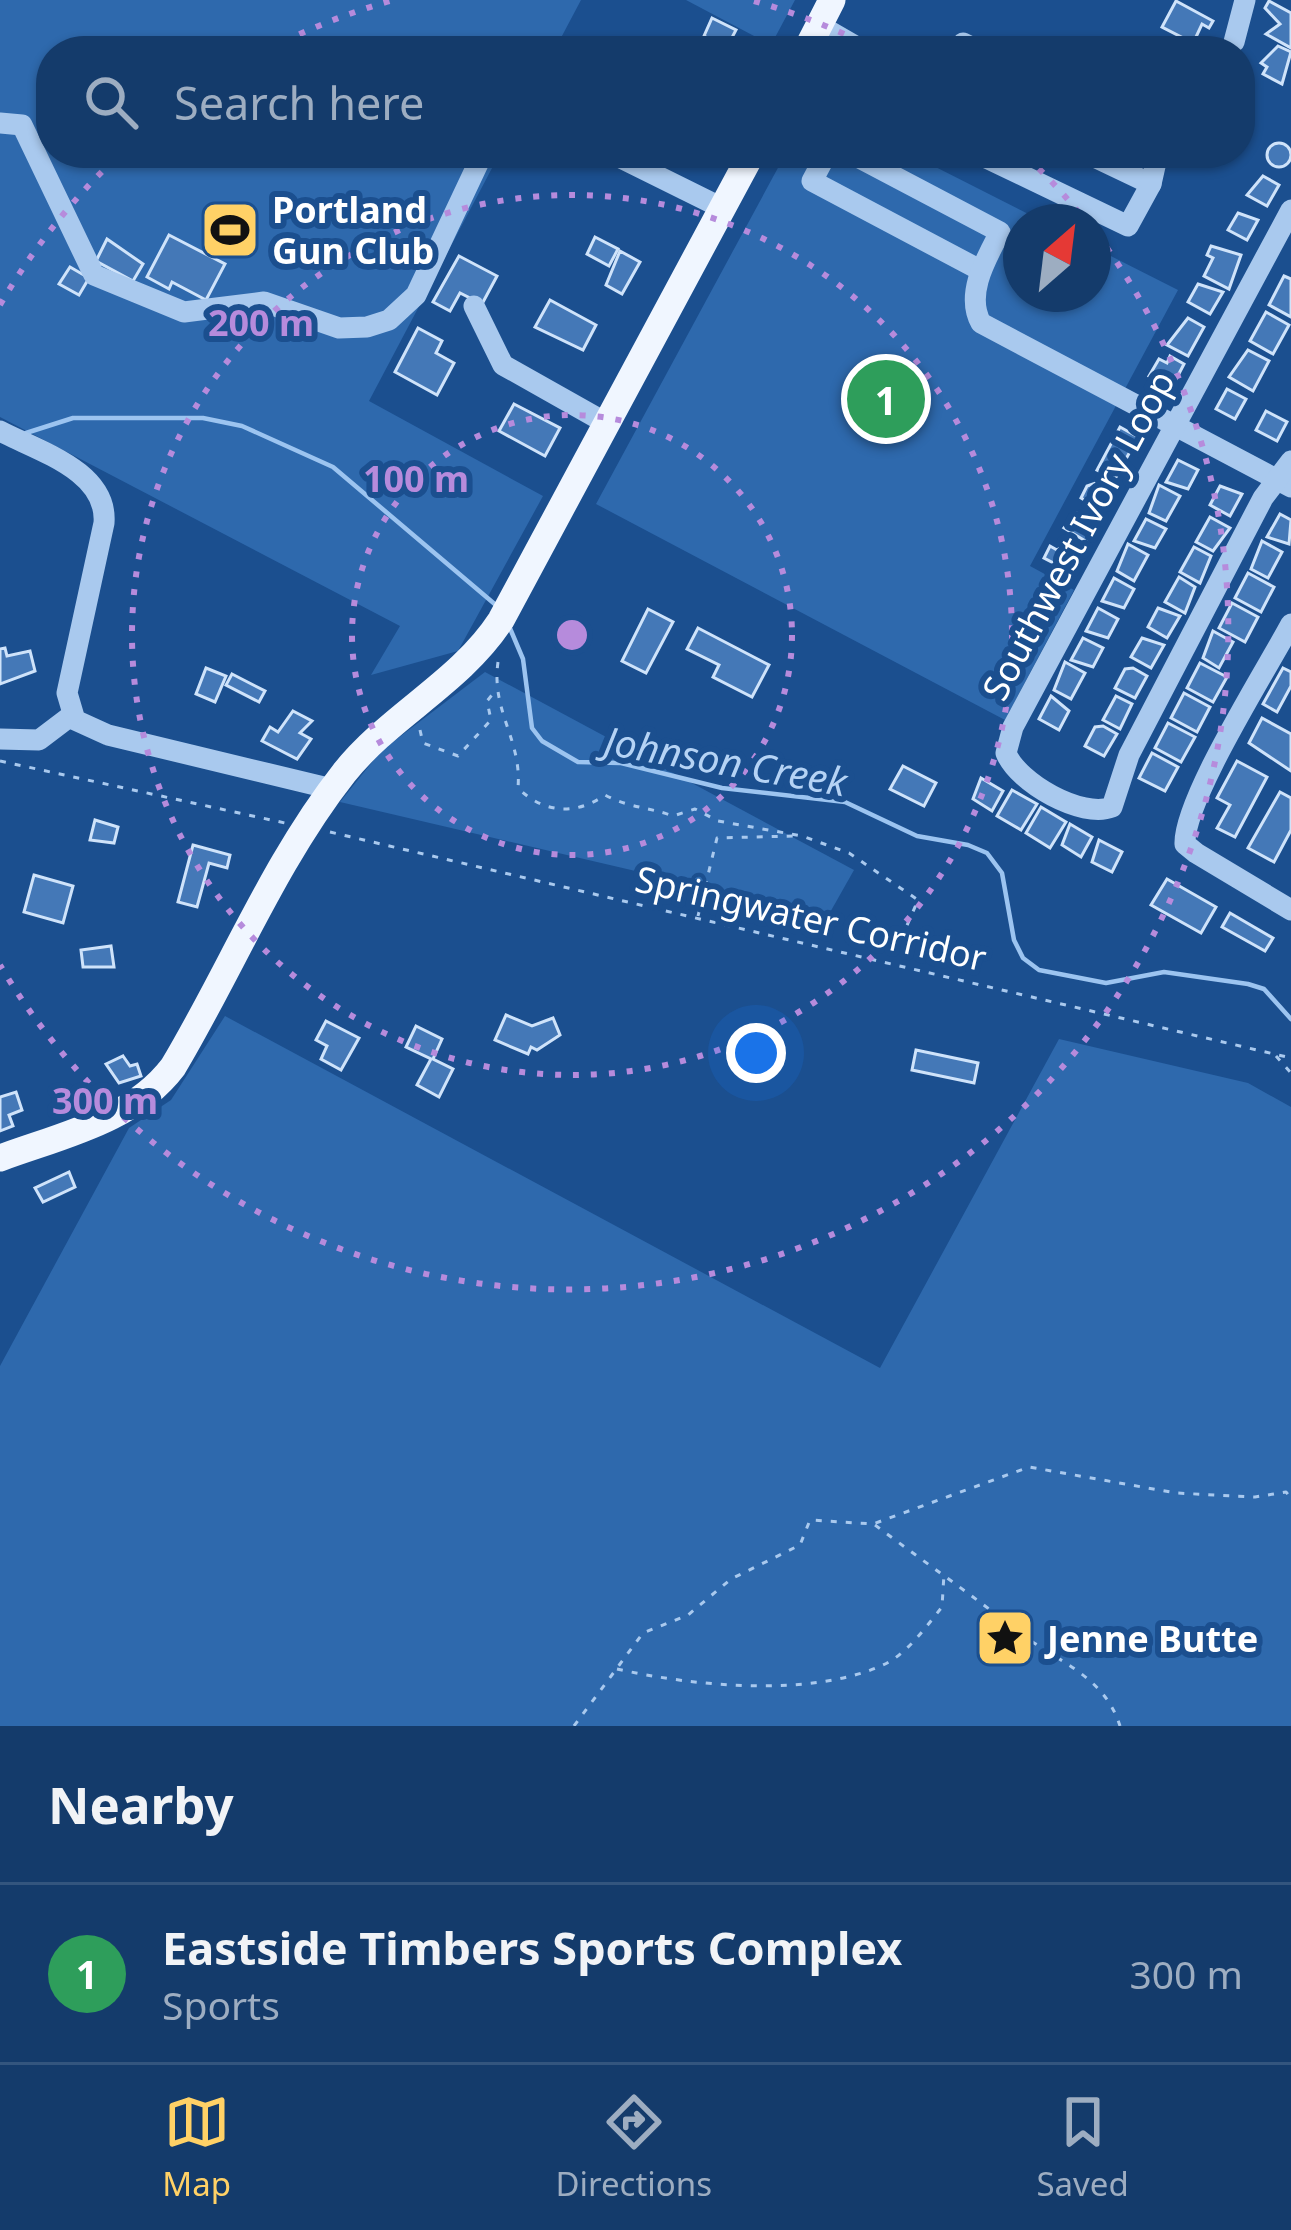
<!DOCTYPE html>
<style>
:root{--surface:#143b6b;--page:#1d4271;--text:#f1f3f6;--muted:#9dadc1;--line:#33557e;--accent:#ffd166}
body{margin:0;font-family:"Noto Sans",sans-serif;background:var(--page);color:var(--text)}
.compass{position:absolute;left:1003px;top:204px;width:108px;height:108px;border-radius:50%;background:var(--surface);box-shadow:0 3px 9px #0004;rotate:28deg}
.you{position:absolute;left:756px;top:1053px;width:42px;height:42px;margin:-30px;border:9px solid #fff;border-radius:50%;background:#1a73e8;box-shadow:0 0 0 18px #1a73e833}
.badge{display:grid;place-items:center;width:78px;height:78px;border-radius:50%;background:var(--accent);color:#fff;font-size:39px;font-weight:700}
.pin{position:absolute;translate:-50% -50%;border:6px solid #fff;box-shadow:0 3px 12px #0006}
.list{margin:0;padding:0;list-style:none}
h2{display:flex;justify-content:space-between;align-items:center;height:156px;margin:0;padding:0 48px;font-size:51px}
h2 small{font-size:39px;font-weight:400;color:var(--muted)}
.list li{display:grid;grid-template-columns:78px 1fr auto;gap:36px;align-items:center;box-sizing:border-box;height:180px;padding:0 48px;border-top:3px solid var(--line)}
.list b{display:block;font-size:45px;white-space:nowrap}
.list p{margin:0;font-size:39px;white-space:nowrap;color:var(--muted)}
.list em{font-size:39px;font-style:normal;color:var(--muted)}
.icon{flex:none;width:66px;height:66px;fill:none;stroke:currentColor;stroke-width:2;stroke-linecap:round;stroke-linejoin:round}
.map{position:relative;flex:none;width:1291px;height:1726px;overflow:hidden}
.search{position:absolute;background:var(--surface);box-shadow:0 3px 9px #0004;left:36px;right:36px;top:36px;height:132px;display:flex;align-items:center;gap:30px;box-sizing:border-box;padding:0 42px;border-radius:48px;color:var(--muted);font-size:45px}
.sheet{height:336px;background:var(--surface)}
nav{display:flex;justify-content:space-around;align-items:center;box-sizing:border-box;height:168px;border-top:3px solid var(--line);background:var(--surface);font-size:33px;color:var(--muted)}
nav a{display:grid;justify-items:center;gap:6px}
nav .on{color:var(--accent)}
.map>svg:first-child{display:block}
.green{fill:#2e69ad}
.lines{fill:none;stroke-linecap:round;stroke-linejoin:round}
.stream{stroke:#9cc4f0;stroke-width:4.5}
.building{fill:#4478b7;stroke:#cfe3fa;stroke-width:3}
.path{stroke:#a9c9ee;stroke-width:3;stroke-dasharray:6 9;stroke-linecap:butt}
.minor{stroke:#a9c9ee;stroke-width:21}
.major{stroke:#f0f6ff;stroke-width:27}
.ring{fill:none;stroke:#b68bdc;stroke-width:6;stroke-dasharray:6 12}
.labels{text-anchor:middle;dominant-baseline:central;stroke-width:12;stroke-linejoin:round;paint-order:stroke}
.poi-label{font-size:36px;font-weight:bold;fill:#fff;stroke:#1b4f8f;text-anchor:start}
.street-label{font-size:36px;fill:#fff;stroke:#1b4f8f}
.water-label{font-size:39px;font-style:italic;fill:#b5d3f5;stroke:#1b4f8f}
.centre{fill:#b68bdc;stroke:#1b4f8f;stroke-width:6}
.ring-label{font-size:36px;text-anchor:middle;font-weight:bold;fill:#b68bdc;stroke:#1b4f8f;stroke-width:12;stroke-linejoin:round;paint-order:stroke}
</style>
<div class="map">
<svg width="1291" height="1726" viewBox="0 0 1291 1726">
<rect width="100%" height="100%" fill="#1b4f8f"/>
<g class="green">
<path d="M0,0H581L554,51H51V153H500L369,401L543,496L458,651L371,675L400,626L0,417Z"/>
<path d="M686,0H795L771,45Z"/>
<path d="M786,153H908L1044,222H1021V294H1093V247L1178,290L1030,566L1074,590L1005,720L596,504Z"/>
<path d="M485,672L854,870L828,916L340,802L381,751Z"/>
<path d="M225,1016L880,1368L1059,1039L1248,1083L1291,1107V1726H0V1366L129,1128L171,1100Z"/>
</g>
<g class="lines">
<g class="stream">
<path d="M26,433L73,418H203L242,426L333,467L497,606"/>
<path d="M509,626L523,659L532,728L542,741L578,762L621,763L722,788L845,802L917,836L968,845L987,853L1002,873L1014,940L1023,958L1039,970L1106,983L1164,972L1248,984L1264,989L1291,1019"/>
</g>
</g>
<g class="building">
<path d="M1176,1L1213,21L1209,28L1202,24L1196,37L1203,41L1199,46L1162,27Z"/>
<path d="M1269,1L1291,13V48L1266,34L1280,24L1265,8Z"/>
<path d="M712,18L736,30L727,47L704,36Z"/>
<path d="M1278,46L1291,52L1282,84L1263,74L1267,67L1261,63Z"/>
<circle cx="1279" cy="155" r="12"/>
<path d="M1263,176L1279,185L1267,206L1247,195Z"/>
<path d="M1238,213L1258,220L1247,240L1228,230Z"/>
<path d="M169,235L225,264L206,300L172,282L169,289L147,277Z"/>
<path d="M595,237L618,249L609,266L587,254Z"/>
<path d="M107,239L143,264L133,281L96,261Z"/>
<path d="M1211,246L1241,255L1229,289L1204,276L1213,258L1207,255Z"/>
<path d="M620,251L640,262L622,294L606,285Z"/>
<path d="M459,256L497,276L482,304L460,293L450,311L433,302Z"/>
<path d="M70,267L89,278L79,295L59,284Z"/>
<path d="M1284,276L1291,279V317L1269,305Z"/>
<path d="M1198,284L1223,292L1210,314L1188,302Z"/>
<path d="M550,300L596,325L583,350L535,327Z"/>
<path d="M1266,312L1289,325L1273,354L1250,341Z"/>
<path d="M1188,318L1204,327L1188,356L1167,345Z"/>
<path d="M418,328L442,341L436,353L454,363L437,395L395,372Z"/>
<path d="M1248,350L1269,361L1253,391L1229,377Z"/>
<path d="M1170,356L1184,364L1172,387L1149,376L1159,359L1167,363Z"/>
<path d="M1227,389L1246,399L1235,419L1216,409Z"/>
<path d="M514,404L560,428L545,456L499,431Z"/>
<path d="M1266,411L1287,422L1277,441L1256,430Z"/>
<path d="M1120,427L1138,437L1115,479L1097,470Z"/>
<path d="M1178,460L1198,470L1188,489L1166,482Z"/>
<path d="M1102,481L1116,489L1104,512L1081,498L1087,486Z"/>
<path d="M1159,485L1180,496L1166,521L1149,513Z"/>
<path d="M1220,486L1242,494L1230,516L1210,505Z"/>
<path d="M1085,512L1099,520L1087,542L1064,528L1077,513Z"/>
<path d="M1280,514L1291,520L1289,544L1267,537Z"/>
<path d="M1210,517L1230,528L1213,551L1196,542Z"/>
<path d="M1146,519L1166,529L1155,548L1134,541Z"/>
<path d="M1262,541L1282,552L1268,578L1251,569Z"/>
<path d="M1069,542L1083,550L1071,572L1044,558L1050,546L1057,550Z"/>
<path d="M1128,544L1148,555L1134,581L1117,571Z"/>
<path d="M1194,547L1211,556L1200,583L1180,572Z"/>
<path d="M1248,573L1274,587L1261,612L1235,598Z"/>
<path d="M1179,577L1195,587L1185,613L1165,602Z"/>
<path d="M1114,578L1134,589L1124,608L1102,601Z"/>
<path d="M1232,603L1258,617L1245,642L1219,628Z"/>
<path d="M1098,608L1118,619L1108,638L1086,631Z"/>
<path d="M1158,608L1180,616L1167,638L1148,627Z"/>
<path d="M648,609L673,622L646,673L622,661Z"/>
<path d="M698,628L769,665L752,697L713,677L719,665L687,649Z"/>
<path d="M1213,631L1233,642L1219,668L1203,658Z"/>
<path d="M1083,638L1103,648L1093,667L1071,660Z"/>
<path d="M1142,638L1164,645L1151,668L1131,657Z"/>
<path d="M5,648L7,656L30,651L35,671L0,684V649Z"/>
<path d="M1065,662L1085,673L1071,699L1054,690Z"/>
<path d="M1200,663L1227,677L1213,702L1187,688Z"/>
<path d="M206,668L226,676L215,702L196,694Z"/>
<path d="M1133,668L1147,676L1135,698L1115,688L1125,669Z"/>
<path d="M1283,668L1291,672V686L1277,712L1263,704Z"/>
<path d="M232,674L265,691L259,702L226,685Z"/>
<path d="M1184,693L1210,707L1197,732L1171,718Z"/>
<path d="M1051,696L1069,711L1059,730L1039,719Z"/>
<path d="M1116,696L1132,704L1120,729L1103,720Z"/>
<path d="M293,711L312,721L300,733L311,739L297,759L262,741L270,727L278,732Z"/>
<path d="M1262,718L1291,734V771L1249,743Z"/>
<path d="M1168,723L1195,737L1181,762L1155,748Z"/>
<path d="M1103,726L1117,734L1104,756L1085,746L1095,727Z"/>
<path d="M1152,753L1178,767L1165,791L1139,778Z"/>
<path d="M1237,761L1267,777L1235,837L1217,828L1230,805L1217,798Z"/>
<path d="M903,766L936,783L924,806L890,789Z"/>
<path d="M981,778L1003,791L992,811L973,799Z"/>
<path d="M1012,790L1037,804L1021,830L997,816Z"/>
<path d="M1280,792L1291,798V830L1274,862L1248,848Z"/>
<path d="M1041,807L1066,822L1050,848L1026,833Z"/>
<path d="M95,820L118,827L114,843L90,840Z"/>
<path d="M1070,824L1092,837L1081,857L1062,845Z"/>
<path d="M1099,840L1122,852L1112,872L1092,862Z"/>
<path d="M193,845L230,855L227,868L209,863L197,907L178,902Z"/>
<path d="M34,875L73,886L63,923L24,912Z"/>
<path d="M1167,879L1216,907L1201,933L1151,905Z"/>
<path d="M1230,913L1273,938L1265,951L1222,927Z"/>
<path d="M111,946L114,967H83L81,950Z"/>
<path d="M506,1015L532,1026L553,1018L560,1035L537,1050L531,1047L528,1054L495,1040Z"/>
<path d="M326,1021L359,1038L341,1070L321,1059L327,1046L316,1040Z"/>
<path d="M416,1026L442,1039L433,1059L453,1069L439,1097L417,1085L431,1059L406,1047Z"/>
<path d="M916,1050L978,1063L974,1083L912,1070Z"/>
<path d="M123,1056L130,1066L137,1064L141,1076L119,1083L106,1064Z"/>
<path d="M16,1092L22,1110L9,1115L13,1126L0,1131V1097Z"/>
<path d="M69,1172L75,1187L43,1202L35,1188Z"/>
</g>
<g class="lines">
<g class="path">
<path d="M498,662C491,712 522,739 518,788C543,813 575,816 605,795C629,808 649,807 673,816L695,809L718,821L802,836L849,853L918,900L892,960"/>
<path d="M420,730L423,743L458,756L491,720L487,701L492,695"/>
<path d="M0,761L285,823"/>
<path d="M330,832L1291,1058"/>
<path d="M698,916L717,838L794,836"/>
<path d="M1276,1056L1291,1073"/>
<path d="M875,1525C923,1561 972,1595 1019,1632C1057,1662 1104,1675 1120,1726"/>
<path d="M617,1669C693,1686 810,1698 883,1665C906,1655 926,1627 942,1607L944,1574"/>
<path d="M574,1726L643,1633L688,1615L731,1579L800,1545L810,1520L873,1524L1029,1467L1176,1493L1255,1497L1286,1492L1291,1498"/>
</g>
<g class="minor">
<path d="M819,25L864,51"/>
<path d="M1234,42L1245,0"/>
<path d="M963,43L979,51"/>
<path d="M0,123L22,125L94,275L184,312L264,302L339,328L367,327L389,320L416,295L483,153"/>
<path d="M611,153L722,208"/>
<path d="M827,153L812,181L980,270"/>
<path d="M850,153L1000,232C986,259 965,294 981,323L1291,487"/>
<path d="M976,153L1128,226L1151,184L1086,153"/>
<path d="M1151,184L1158,153"/>
<path d="M1291,210L1013,727L1006,753C1018,783 1082,819 1112,807L1129,755L1263,498L1291,461"/>
<path d="M474,306L503,365L606,423"/>
<path d="M0,431C38,451 108,471 104,523L67,693L75,720L108,735L332,789"/>
<path d="M1291,624C1267,669 1183,801 1185,844L1196,853L1291,910"/>
<path d="M0,739L39,740L72,715"/>
</g>
<g class="major">
<path d="M806,51L832,0"/>
<path d="M0,1158C62,1135 132,1121 173,1067C231,970 274,862 344,773C390,715 460,683 501,620L752,153"/>
</g>
</g>
<g class="ring">
<circle cx="572" cy="635" r="220"/>
<circle cx="572" cy="635" r="440"/>
<path d="M0 305A660 660 0 0 1 118 156M267 50A660 660 0 0 1 390 1M754 1A660 660 0 0 1 877 50M1026 156A660 660 0 0 1 1085 220M1096 233A660 660 0 1 1 0 965"/>
</g>
<defs>
<g id="stadium-square" transform="scale(3)"><rect x="-9" y="-9" width="18" height="18" rx="4" fill="#ffd166" stroke="#1b4f8f"/><path d="M0-5a6.5 5 0 1 0 0 10a6.5 5 0 1 0 0-10ZM-3.5-1.8h7v3.6h-7Z" fill="#111"/></g>
<g id="sight-square" transform="scale(3)"><rect x="-9" y="-9" width="18" height="18" rx="4" fill="#ffd166" stroke="#1b4f8f"/><path d="M0-6L1.8-2.2L6-1.7L2.9 1.2L3.7 5.4L0 3.3L-3.7 5.4L-2.9 1.2L-6-1.7L-1.8-2.2Z" fill="#111"/></g>
</defs>
<g fill-rule="evenodd">
<use href="#stadium-square" x="230" y="230"/>
<use href="#sight-square" x="1005" y="1638"/>
</g>
<g class="labels">
<g class="poi-label">
<text x="272" y="209">Portland<tspan x="272" dy="41">Gun Club</tspan></text>
<text x="1047" y="1638">Jenne Butte</text>
</g>
<g class="street-label">
<text transform="translate(1078 535) rotate(-62)">Southwest Ivory Loop</text>
<text transform="translate(811 918) rotate(13)">Springwater Corridor</text>
</g>
<g class="water-label">
<text transform="translate(726 760) rotate(10)">Johnson Creek</text>
</g>
</g>
<circle cx="572" cy="635" r="18" class="centre"/>
<g class="ring-label">
<text x="261" y="336">200 m</text>
<text x="416" y="492">100 m</text>
<text x="105" y="1114">300 m</text>
</g>
</svg>
<svg class="compass" viewBox="-18 -18 36 36"><path d="M0-13l5 13h-10z" fill="#e53935"/><path d="M0 13l5-13h-10z" fill="#9dadc1"/></svg>
<div class="you"></div>
<div class="pin badge" style="left:886px;top:399px;background:#2e9e5b">1</div>
<div class="search"><svg class="icon" aria-label="search" viewBox="0 0 24 24"><circle cx="10" cy="10" r="6"/><path d="M15 15l6 6"/></svg>Search here</div>
</div>
<section class="sheet">
<h2>Nearby<small></small></h2>
<ul class="list">
<li><span class="badge" style="background:#2e9e5b">1</span><div><b>Eastside Timbers Sports Complex</b><p>Sports</p></div><em>300 m</em></li>
</ul>
</section>
<nav>
<a class="on"><svg class="icon" aria-label="map" viewBox="0 0 24 24"><path d="M3 6l6-2 6 2 6-2v14l-6 2-6-2-6 2zM9 4v14M15 6v14"/></svg>Map</a>
<a><svg class="icon" aria-label="directions" viewBox="0 0 24 24"><path d="M12 3l9 9-9 9-9-9zM9 14v-3h6M13 9l2 2-2 2"/></svg>Directions</a>
<a><svg class="icon" aria-label="saved" viewBox="0 0 24 24"><path d="M7 4h10v16l-5-4-5 4z"/></svg>Saved</a>
</nav>
